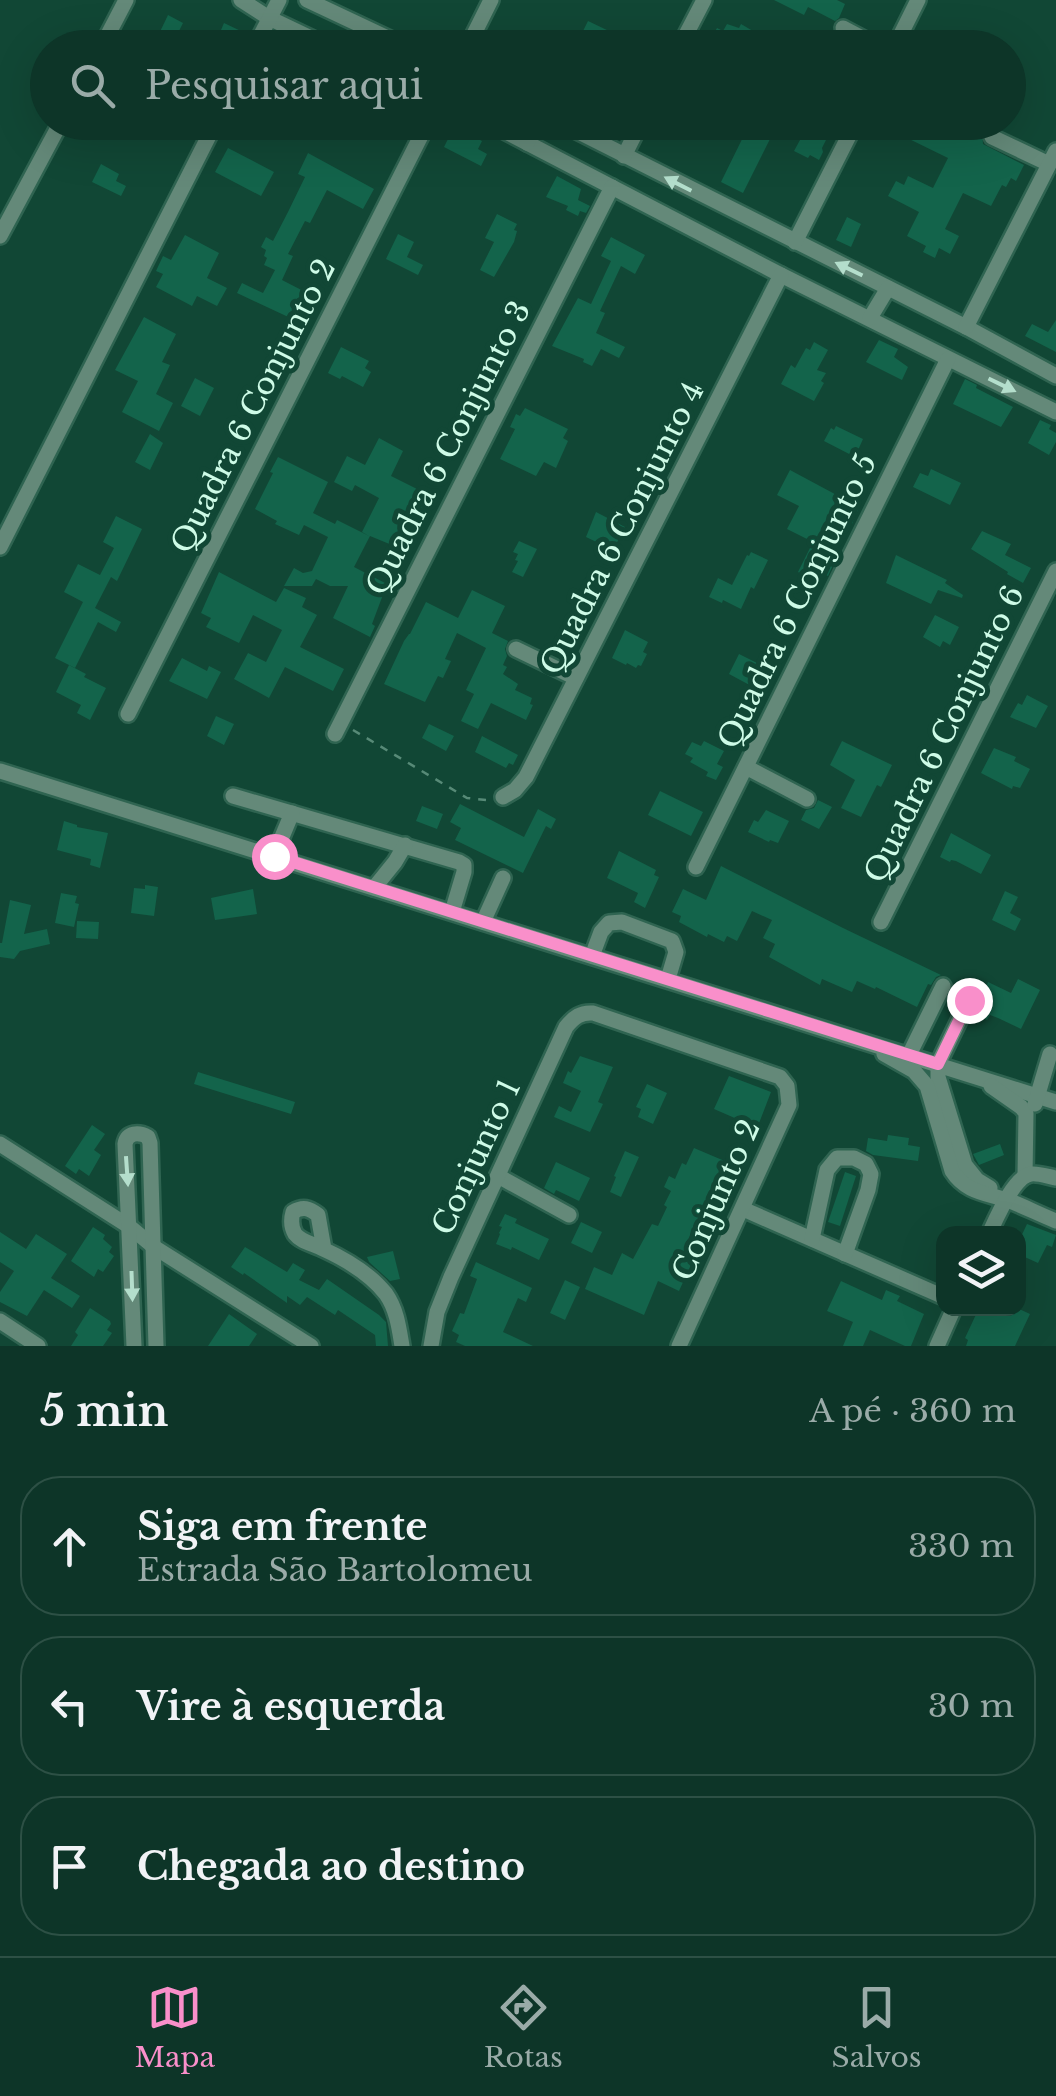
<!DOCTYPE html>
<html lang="pt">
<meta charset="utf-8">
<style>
:root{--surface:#0d3528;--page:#163d30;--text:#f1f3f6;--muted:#9aaba8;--line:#2d5045;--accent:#f98fca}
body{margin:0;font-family:"Libre Baskerville",serif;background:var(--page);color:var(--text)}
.controls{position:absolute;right:30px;bottom:30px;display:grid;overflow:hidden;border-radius:20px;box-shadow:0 10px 40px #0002}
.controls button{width:90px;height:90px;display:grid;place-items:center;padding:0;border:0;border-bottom:2px solid var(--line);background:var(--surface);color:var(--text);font:50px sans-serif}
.stop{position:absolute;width:30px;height:30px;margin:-22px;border:8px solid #f98fca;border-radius:50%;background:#fff}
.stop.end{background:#f98fca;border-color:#fff;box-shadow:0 2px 10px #0008}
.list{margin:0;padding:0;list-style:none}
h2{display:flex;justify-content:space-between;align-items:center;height:130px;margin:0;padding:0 40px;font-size:42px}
h2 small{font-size:32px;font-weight:400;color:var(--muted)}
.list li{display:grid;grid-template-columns:65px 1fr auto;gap:30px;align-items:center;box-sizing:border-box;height:140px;margin:0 20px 20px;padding:0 20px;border:2px solid var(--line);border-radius:40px}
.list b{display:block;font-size:38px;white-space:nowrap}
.list p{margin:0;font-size:32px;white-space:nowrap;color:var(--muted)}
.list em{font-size:32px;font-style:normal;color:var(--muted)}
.icon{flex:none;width:55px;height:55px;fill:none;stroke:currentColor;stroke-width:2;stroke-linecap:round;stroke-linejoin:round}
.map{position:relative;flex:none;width:1056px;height:1346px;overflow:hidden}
.search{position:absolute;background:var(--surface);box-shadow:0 10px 40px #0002;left:30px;right:30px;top:30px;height:110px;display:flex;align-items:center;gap:25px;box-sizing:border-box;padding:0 35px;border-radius:55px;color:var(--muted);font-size:38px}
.sheet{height:610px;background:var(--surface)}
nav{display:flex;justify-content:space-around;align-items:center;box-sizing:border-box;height:140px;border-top:2px solid var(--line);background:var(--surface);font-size:28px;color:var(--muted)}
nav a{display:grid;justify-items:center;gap:5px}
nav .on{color:var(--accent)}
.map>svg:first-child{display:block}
.building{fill:#13644b}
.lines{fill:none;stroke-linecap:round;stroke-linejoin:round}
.minor-casing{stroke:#2f6451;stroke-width:20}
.path{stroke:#578a77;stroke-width:2.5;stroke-dasharray:8 8;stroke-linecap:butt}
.minor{stroke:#648979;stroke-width:15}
.oneway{fill:#b4decc}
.route{stroke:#f98fca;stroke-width:12}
.labels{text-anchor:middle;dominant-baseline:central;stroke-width:10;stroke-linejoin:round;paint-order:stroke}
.street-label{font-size:30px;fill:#cefbe7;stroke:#114735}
</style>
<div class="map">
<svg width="1056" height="1346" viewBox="0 0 1056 1346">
<rect width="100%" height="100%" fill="#114735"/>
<g class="building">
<path d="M774,0H837L845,4L839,18L835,21L808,7L804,15Z"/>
<path d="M168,15L183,23L171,47L156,40Z"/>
<path d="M588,21L609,31L601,48L579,39Z"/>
<path d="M224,23L245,33L239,47L218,37Z"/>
<path d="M727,24L739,28L741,24L758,34L751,48H706L717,28L723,31Z"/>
<path d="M759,122H773L767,135L770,139L743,193L721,182L748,127L755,131Z"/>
<path d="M823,122H835L822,148L823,152L819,160L810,155L808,158L794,151L806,129L817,134Z"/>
<path d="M919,122H943L963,133L968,122H983L990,126L982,133L983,144L1024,165L1016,181L1011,178L1006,187L1002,185L991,206L963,193L945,229L959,236L950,254L939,248L935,258L923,252L926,246L907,236L919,212L888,196L896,181L904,185L908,176L933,188L948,158L901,135L906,125L916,130Z"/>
<path d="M454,127L482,141L478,149L487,154L481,166L444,147Z"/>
<path d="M228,148L274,172L261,196L215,172Z"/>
<path d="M308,153L374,189L363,209L327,190L310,223L305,221L288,254L293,256L282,280L317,298L310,313L305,310L299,322L237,293L242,283L263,293L275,270L264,265L267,258L264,256L266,250L261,247L266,237L273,241L288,212L305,177L298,174Z"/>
<path d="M101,164L119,174L116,181L126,186L121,196L92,182Z"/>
<path d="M557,176L581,189L578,200L590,206L586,213L580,211L578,216L566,210L568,206L546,197Z"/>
<path d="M497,214L517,224L514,230L517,231L514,242L494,277L480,270L494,242L485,238Z"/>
<path d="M847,217L861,224L851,247L836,240Z"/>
<path d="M398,234L414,242L407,257L423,265L418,275L386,259Z"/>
<path d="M185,235L219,253L207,278L227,288L217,306L197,296L192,306L156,287L163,274L156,271L163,256L171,260Z"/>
<path d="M611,237L645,255L635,274L621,266L600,311L605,313L596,333L625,347L619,358L601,349L592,366L583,362L584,359L552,346L578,298L591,304L611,261L601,256Z"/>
<path d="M144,317L176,334L162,362L170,365L156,394L173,403L159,431L122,412L138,381L115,370Z"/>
<path d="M1056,320V352L1025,336L1032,324L1048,332Z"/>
<path d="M879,340L898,349L894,357L908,367L902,380L866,362Z"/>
<path d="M814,342L828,350L817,370L826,373L821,381L824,383L814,401L781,384L791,365L795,368L806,348L810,350Z"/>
<path d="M341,347L369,361L365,368L371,372L363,387L342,376L340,379L328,373Z"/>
<path d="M195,378L214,388L200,416L181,406Z"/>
<path d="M965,379L977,385L976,388L1013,407L1001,427L953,404Z"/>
<path d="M525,408L568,429L563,438L568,441L556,468L544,462L536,476L500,459L515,429L510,427L516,414L520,416Z"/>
<path d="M1040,420L1051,425L1049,429L1056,433V442L1049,455L1028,443Z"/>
<path d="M836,426L863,439L855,457L824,441L831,428L834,430Z"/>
<path d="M150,434L163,443L150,470L135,462Z"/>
<path d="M379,438L403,451L391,476L433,497L404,550L370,536L354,567L387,584L372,624L375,626L370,637L333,618L348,586H330L316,579L312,586H284L294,568L303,573L312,571L328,537L304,525L299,535L275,524L277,521L255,509L273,473L270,472L278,457L328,482L313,513L335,524L337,520L369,536L362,532L379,498L355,485L352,491L334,482L347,456L365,465Z"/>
<path d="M931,469L961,483L950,505L913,487L920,473L928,476Z"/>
<path d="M790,470L859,507L852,524L838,517L820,557L833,565L828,576L822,573L817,582L798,572L813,542L787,529L799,506L777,495Z"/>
<path d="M596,512L625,527L613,550L586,537Z"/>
<path d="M116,516L142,529L117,581L111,577L95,608L121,622L116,632L98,622L75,668L55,658L83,602L64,592L78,564L100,575L114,548L103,542Z"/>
<path d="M982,531L1011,544L1005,555L1031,568L1023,583L1007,574L1008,572L971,549Z"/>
<path d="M519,541L537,549L523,577L512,572L518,561L515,560L518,554L513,552Z"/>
<path d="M751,552L768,560L754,589L751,587L741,609L723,600L722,603L709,597L718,578L732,585L747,555L749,556Z"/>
<path d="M896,555L947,580L945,583L963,595L962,598L938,590L931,604L886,583Z"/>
<path d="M219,572L276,602L284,588L306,598L302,607L317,615L300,647L344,669L333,691L285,667L269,698L234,679L248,653L266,662L282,630L253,615L239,643L206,627L211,618L201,613Z"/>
<path d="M472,590L505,606L492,633L508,641L505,649L507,656L503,665L507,667L503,674L518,684L515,690L532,698L530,704L533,705L526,720L491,703L478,729L461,721L474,694L466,690L486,648L457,633L445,659L451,661L443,678L438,676L425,702L384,684L404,641L409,634H410L426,602L458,618Z"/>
<path d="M935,615L959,627L950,645L943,641L940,647L923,637Z"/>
<path d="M625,630L648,642L643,652L647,654L641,666L638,665L636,668L627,663L626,665L612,658Z"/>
<path d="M739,654L771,670L757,689L729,674Z"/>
<path d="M182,658L207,671L209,666L221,672L207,699L169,681Z"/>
<path d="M69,665L86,674L84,677L106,688L90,720L77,713L81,705L56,692Z"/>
<path d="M1027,695L1048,706L1036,728L1010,717L1018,703L1022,705Z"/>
<path d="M216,716L234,724L224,745L207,736Z"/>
<path d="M429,724L454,736L446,751L422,738Z"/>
<path d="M482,736L518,755L513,765L509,763L506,768L475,752Z"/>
<path d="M704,741L724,751L717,764L723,767L716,780L706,776L708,772L690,762L693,758L685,754L692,742L701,746Z"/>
<path d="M842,741L892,765L881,787L877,785L861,817L841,808L855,780L830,765Z"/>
<path d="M994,748L1016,757L1014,761L1030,769L1020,788L1013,786L1012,789L981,773Z"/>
<path d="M916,778L929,784L917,812L905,806Z"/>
<path d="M660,791L703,812L691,836L648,815Z"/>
<path d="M818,800L832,807L819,829L801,820L806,810L814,808Z"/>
<path d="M460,804L524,837L538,809L556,819L551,829L546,826L523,873L455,840L461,828L450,822Z"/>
<path d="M422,806L443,814L437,829L416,821Z"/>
<path d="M766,810L789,821L778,843L770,840L769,842L748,832L754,820L758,822Z"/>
<path d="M64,821L77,825V827L108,833L100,868L90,865L91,859L57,850Z"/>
<path d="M951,833L991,855L981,874L956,861L951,860L950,862L940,857Z"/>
<path d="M619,851L656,870L654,875L659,877L645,908L634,902L638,893L607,878Z"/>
<path d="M721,866L843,928L941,975L936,977L931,985L928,984L917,1007L876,987L875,989L857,981L852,992L822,979L820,985L769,957L775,944L763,938L772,920L752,911L737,941L727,936L724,942L708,934L707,937L679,922L681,916L672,912L683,889L706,900Z"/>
<path d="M145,885L158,887L154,916L131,913L134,888L145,889Z"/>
<path d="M253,889L257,914L215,920L211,898Z"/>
<path d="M1005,891L1018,897L1010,913L1021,919L1015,931L992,920Z"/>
<path d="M61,893L77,896L75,903L79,904L74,927L55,923Z"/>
<path d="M10,900L31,905L24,934L47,929L50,944L20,951L14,959L0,957V943H2Z"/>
<path d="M77,921L99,922L98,939L76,938Z"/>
<path d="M1018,979L1040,990L1021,1029L998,1018L990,1015L987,1020L975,1014L979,1004L980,998L977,992L981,984L986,987L988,982L1011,993Z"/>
<path d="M580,1056L613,1067L598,1102L603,1104L590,1132L554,1117L559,1106L571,1112L581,1091L563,1083L568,1071L571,1073Z"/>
<path d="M198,1072L295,1102L291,1114L194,1084Z"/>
<path d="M729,1076L771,1092L756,1131L742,1125L743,1122L737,1119L714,1109Z"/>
<path d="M647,1084L667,1093L653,1124L638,1117L641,1109L636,1107Z"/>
<path d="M92,1125L105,1134L94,1150L101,1155L89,1176L79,1169L76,1174L65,1166Z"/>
<path d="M888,1135L909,1138L908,1145L920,1147L918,1161L873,1155L866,1151L868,1138L887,1141Z"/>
<path d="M1000,1144L1004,1155L979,1165L973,1154Z"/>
<path d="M694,1148L727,1162L724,1169L736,1174L718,1214L711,1210L705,1224L696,1220L688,1240L700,1245L679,1291L658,1281L644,1315L585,1289L594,1267L612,1275L622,1253L633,1259L652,1224L658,1226L667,1207L664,1205L671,1191L664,1187L669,1176L675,1179L682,1163L686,1165Z"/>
<path d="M625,1151L639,1157L621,1197L610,1192L616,1177L614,1176Z"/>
<path d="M556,1162L590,1178L579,1201L556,1190L554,1194L544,1188Z"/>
<path d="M845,1172L856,1176L840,1226L828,1222Z"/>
<path d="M505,1214L517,1219L515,1223L549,1239L539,1260L512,1247L511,1250L496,1244L500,1234L499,1233L502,1227L499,1226Z"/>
<path d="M581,1222L602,1232L592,1253L571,1243Z"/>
<path d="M1027,1224L1056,1235L1052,1247L1047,1245L1038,1263L1018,1254V1243Z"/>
<path d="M93,1227L105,1235L103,1239L112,1247L109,1252L114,1256L103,1272L98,1269L94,1277L71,1261Z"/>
<path d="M0,1232L26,1249L36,1234L67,1254L51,1278L80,1296L72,1308L44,1290L27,1316L0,1302V1292L14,1271L0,1262Z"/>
<path d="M245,1247L287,1272L293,1263L305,1270L299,1280L319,1290L327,1279L379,1315L386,1322L388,1346H376L375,1335L338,1310L335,1315L307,1297L300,1305L287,1296V1303L244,1273L243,1275L231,1267Z"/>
<path d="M393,1251L400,1279L390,1281L369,1262L367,1257Z"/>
<path d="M476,1262L532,1288L526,1302L518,1298L503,1332L533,1346H465L456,1342L459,1335L452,1331L460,1313L464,1314L477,1279L470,1276Z"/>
<path d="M565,1280L580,1287L565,1320L550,1313Z"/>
<path d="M841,1281L882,1300L886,1290L900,1296L897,1301L924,1314L911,1346H905L870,1330L863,1346H843L853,1322L827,1311Z"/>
<path d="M90,1308L110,1321L111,1324L107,1330L112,1333L103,1346H71L78,1335L75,1332Z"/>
<path d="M979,1308H1017L1030,1314L1015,1346H966L968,1340L965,1338Z"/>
<path d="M229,1314L257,1334L249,1346H208Z"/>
</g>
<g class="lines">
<g class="minor-casing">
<g id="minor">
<path d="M241,0L269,18L332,48"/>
<path d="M307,0L409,48"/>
<path d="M843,28L881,48"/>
<path d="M101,48L126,0"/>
<path d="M254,48L279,0"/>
<path d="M467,48L491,0"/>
<path d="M679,48L704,0"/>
<path d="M894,48L918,0"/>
<path d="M487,122L781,275L1056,412"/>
<path d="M559,122L966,327L1056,376"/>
<path d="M992,137L1049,164"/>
<path d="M527,143L536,122"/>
<path d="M624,156L641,122"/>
<path d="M0,236L61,122"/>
<path d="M795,242L856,122"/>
<path d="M870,318L888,288"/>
<path d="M966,327L1056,151"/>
<path d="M0,547L216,122"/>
<path d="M516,649L576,678"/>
<path d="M128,714L428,122"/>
<path d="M335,734L612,187"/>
<path d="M746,767L807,799"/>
<path d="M0,771L1056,1102"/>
<path d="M233,796L459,862L464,865V872L452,912"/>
<path d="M503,797L515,790L526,777L781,275"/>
<path d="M274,856L292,813"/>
<path d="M696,867L948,359"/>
<path d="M374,888L395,862L405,845"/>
<path d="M483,922L503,878"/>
<path d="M881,922L1056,571"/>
<path d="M592,956L601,932L609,923L622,922L672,941L676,952L668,979"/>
<path d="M969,1000L938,1064V1077L965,1165L977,1180L990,1188"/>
<path d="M884,1054L914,1071L927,1086L952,1171C966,1193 987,1193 1010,1201C1025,1207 1041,1215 1056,1221"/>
<path d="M909,1055L943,986"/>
<path d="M991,1086L1021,1107L1026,1113L1025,1176"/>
<path d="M1035,1104L1050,1054"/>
<path d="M0,1144L130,1227L154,1247L311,1346"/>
<path d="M498,1176L569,1215"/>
<path d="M743,1209L944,1297"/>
<path d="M989,1234C996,1219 1014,1176 1031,1174C1039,1173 1049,1177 1056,1178"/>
<path d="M812,1239L827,1170L837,1158H854L866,1164L871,1174L868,1190L845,1254"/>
<path d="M324,1249L318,1215C309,1208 303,1206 293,1212C291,1219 291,1227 295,1234C301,1242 314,1244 323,1249C345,1259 371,1275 386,1294C397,1310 399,1328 402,1346"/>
<path d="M0,1321L38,1346"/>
<path d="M134,1346L125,1144C127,1132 139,1132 148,1137L150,1143L156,1346"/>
<path d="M431,1346L437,1312L451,1277L566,1027C574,1017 581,1012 593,1013L780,1077L787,1086L789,1105L679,1346"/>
<path d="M937,1346L954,1308"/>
</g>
</g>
<path class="path" d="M353,730L467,798L486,800"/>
<use href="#minor" class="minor"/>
</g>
<defs><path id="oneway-solid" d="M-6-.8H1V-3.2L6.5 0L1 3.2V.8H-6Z" transform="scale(2.5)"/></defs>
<g class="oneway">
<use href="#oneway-solid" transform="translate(678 184) rotate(-153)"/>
<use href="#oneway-solid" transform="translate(849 269) rotate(-154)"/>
<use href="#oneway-solid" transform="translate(1002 385) rotate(26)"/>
<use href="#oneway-solid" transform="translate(127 1171) rotate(86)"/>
<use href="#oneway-solid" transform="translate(132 1286) rotate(88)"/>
</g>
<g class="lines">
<path class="route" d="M274,856L938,1064L969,1000"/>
</g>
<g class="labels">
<g class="street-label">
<text transform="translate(253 406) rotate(-63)">Quadra 6 Conjunto 2</text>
<text transform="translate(448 448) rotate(-63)">Quadra 6 Conjunto 3</text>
<text transform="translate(622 528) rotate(-63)">Quadra 6 Conjunto 4</text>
<text transform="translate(797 601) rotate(-64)">Quadra 6 Conjunto 5</text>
<text transform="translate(944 734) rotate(-64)">Quadra 6 Conjunto 6</text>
<text transform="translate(476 1157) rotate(-65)">Conjunto 1</text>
<text transform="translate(716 1200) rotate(-66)">Conjunto 2</text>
</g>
</g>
</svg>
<div class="controls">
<button><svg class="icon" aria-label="layers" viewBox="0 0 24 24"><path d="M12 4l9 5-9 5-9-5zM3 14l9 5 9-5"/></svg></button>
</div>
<div class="stop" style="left:274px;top:856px"></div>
<div class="stop end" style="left:969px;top:1000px"></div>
<div class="search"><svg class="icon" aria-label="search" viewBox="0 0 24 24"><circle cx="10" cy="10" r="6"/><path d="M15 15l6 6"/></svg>Pesquisar aqui</div>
</div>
<section class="sheet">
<h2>5 min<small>A pé · 360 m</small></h2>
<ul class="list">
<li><svg class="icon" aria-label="ahead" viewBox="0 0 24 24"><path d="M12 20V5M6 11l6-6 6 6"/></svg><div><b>Siga em frente</b><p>Estrada São Bartolomeu</p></div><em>330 m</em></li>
<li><svg class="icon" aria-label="left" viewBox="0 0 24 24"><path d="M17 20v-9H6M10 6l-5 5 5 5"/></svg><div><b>Vire à esquerda</b></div><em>30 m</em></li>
<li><svg class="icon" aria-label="arrive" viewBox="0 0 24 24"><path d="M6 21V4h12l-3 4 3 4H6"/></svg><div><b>Chegada ao destino</b></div></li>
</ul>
</section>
<nav>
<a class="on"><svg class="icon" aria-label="map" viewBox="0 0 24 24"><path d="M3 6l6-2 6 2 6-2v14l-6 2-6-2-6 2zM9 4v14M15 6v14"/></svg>Mapa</a>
<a><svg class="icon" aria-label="directions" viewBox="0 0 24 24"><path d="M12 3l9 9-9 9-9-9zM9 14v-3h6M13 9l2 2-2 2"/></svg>Rotas</a>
<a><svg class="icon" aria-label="saved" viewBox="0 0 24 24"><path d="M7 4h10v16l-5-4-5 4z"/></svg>Salvos</a>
</nav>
